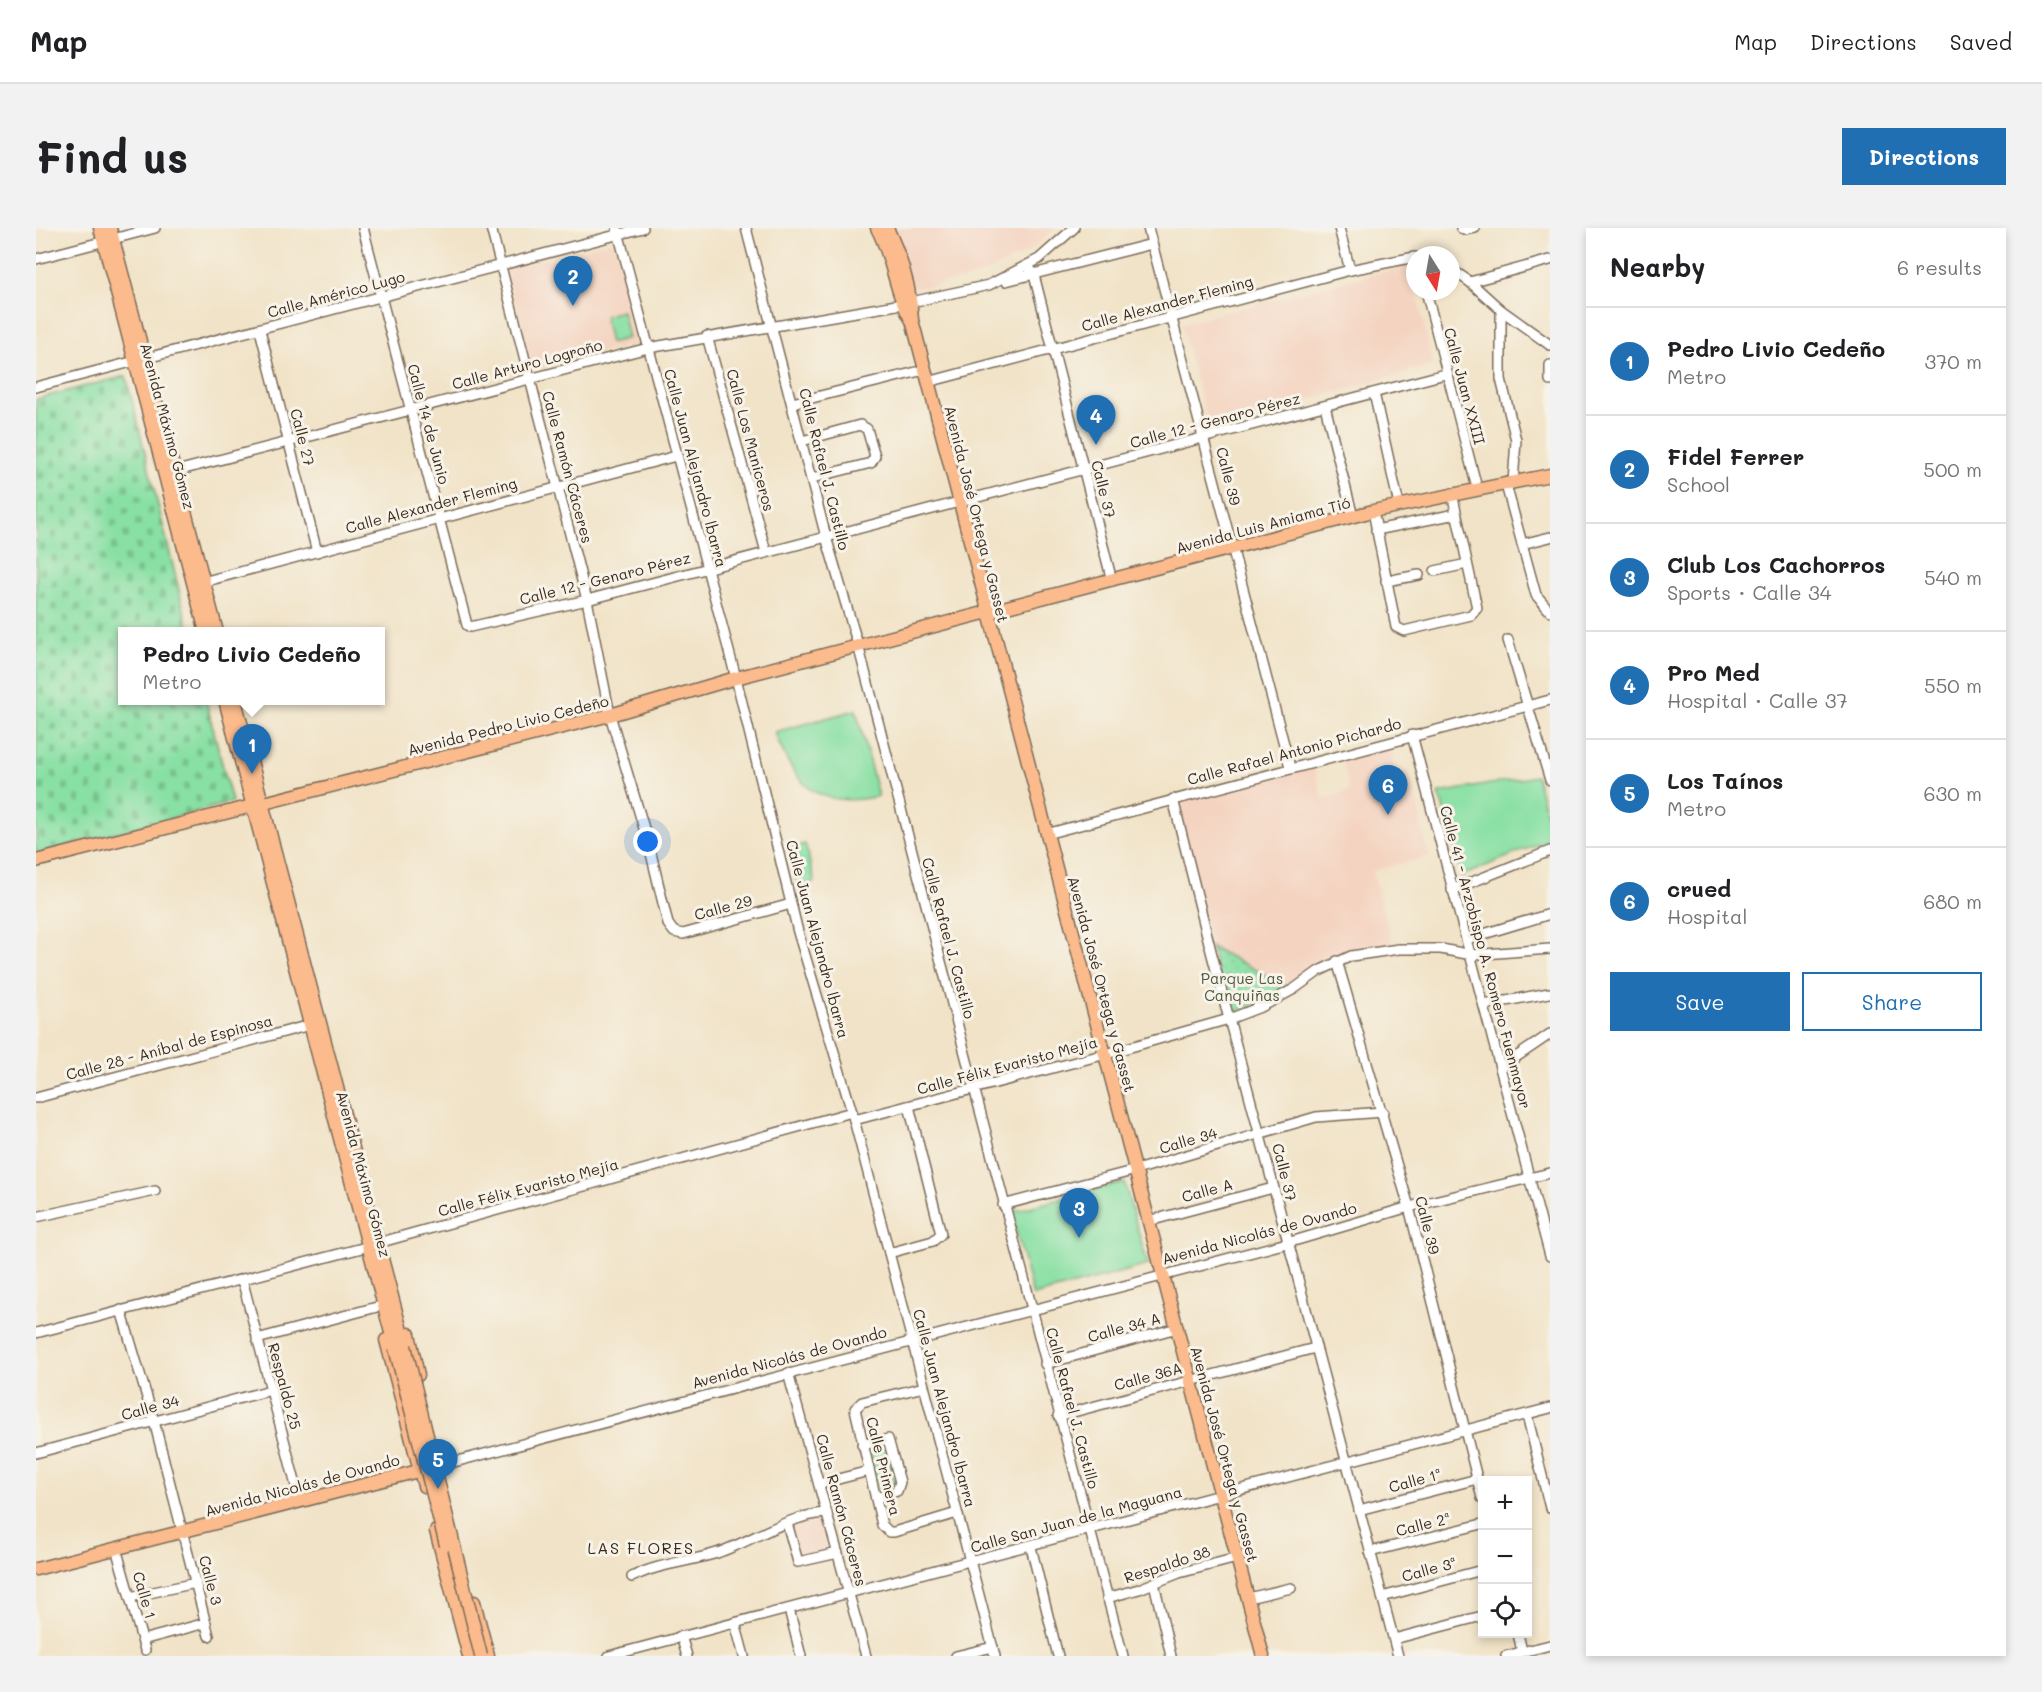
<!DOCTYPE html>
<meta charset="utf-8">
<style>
:root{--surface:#fff;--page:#f2f2f2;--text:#202124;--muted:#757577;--line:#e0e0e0;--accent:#1f6fb2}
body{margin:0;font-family:Mali,sans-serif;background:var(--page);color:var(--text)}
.controls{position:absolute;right:18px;bottom:18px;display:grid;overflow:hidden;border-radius:0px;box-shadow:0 3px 9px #0003}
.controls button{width:54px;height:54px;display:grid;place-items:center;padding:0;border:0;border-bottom:2px solid var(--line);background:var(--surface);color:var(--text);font:30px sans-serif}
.compass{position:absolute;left:1370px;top:18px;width:54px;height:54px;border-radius:50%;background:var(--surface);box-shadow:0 3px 9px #0003;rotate:169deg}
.you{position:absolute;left:612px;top:614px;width:21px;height:21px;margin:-15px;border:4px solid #fff;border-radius:50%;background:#1a73e8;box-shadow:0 0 0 9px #1a73e833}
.badge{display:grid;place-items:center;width:39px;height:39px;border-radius:50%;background:var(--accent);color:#fff;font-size:20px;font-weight:700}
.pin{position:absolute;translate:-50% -50px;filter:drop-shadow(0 2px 3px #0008)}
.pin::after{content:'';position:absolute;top:32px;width:21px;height:18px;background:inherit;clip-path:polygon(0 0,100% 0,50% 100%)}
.popup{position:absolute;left:82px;top:399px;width:267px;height:78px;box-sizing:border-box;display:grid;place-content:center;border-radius:0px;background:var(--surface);filter:drop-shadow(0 2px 4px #0005);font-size:20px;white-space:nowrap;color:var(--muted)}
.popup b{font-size:22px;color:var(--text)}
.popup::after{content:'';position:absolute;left:50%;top:100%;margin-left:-12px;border:12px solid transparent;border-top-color:var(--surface)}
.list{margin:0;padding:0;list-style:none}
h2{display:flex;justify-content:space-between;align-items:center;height:78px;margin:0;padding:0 24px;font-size:26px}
h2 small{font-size:20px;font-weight:400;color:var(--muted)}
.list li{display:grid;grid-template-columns:39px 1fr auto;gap:18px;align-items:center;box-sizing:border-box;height:108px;padding:0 24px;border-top:2px solid var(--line)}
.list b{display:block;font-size:22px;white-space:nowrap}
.list p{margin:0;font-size:20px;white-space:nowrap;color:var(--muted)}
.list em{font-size:20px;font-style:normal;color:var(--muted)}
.actions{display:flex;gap:12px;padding:18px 24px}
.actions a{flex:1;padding:14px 0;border:2px solid var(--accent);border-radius:0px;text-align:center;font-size:21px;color:var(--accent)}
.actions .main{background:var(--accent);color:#fff}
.icon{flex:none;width:33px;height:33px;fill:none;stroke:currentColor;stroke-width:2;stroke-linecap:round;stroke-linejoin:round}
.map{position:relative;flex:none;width:1514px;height:1428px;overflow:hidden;border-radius:0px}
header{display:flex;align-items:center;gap:36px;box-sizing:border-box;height:84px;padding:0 30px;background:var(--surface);border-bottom:2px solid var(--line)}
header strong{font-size:28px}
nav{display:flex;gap:33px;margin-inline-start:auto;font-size:21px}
.intro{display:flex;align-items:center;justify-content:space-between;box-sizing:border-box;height:144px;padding:0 36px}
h1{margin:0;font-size:42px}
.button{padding:15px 27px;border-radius:0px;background:var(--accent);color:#fff;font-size:21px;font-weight:700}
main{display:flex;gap:36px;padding:0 36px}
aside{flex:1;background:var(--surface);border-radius:0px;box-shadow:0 3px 9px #0003}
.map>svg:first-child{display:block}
.built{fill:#f4d3c0}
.green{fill:#89e0a4;stroke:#628561;stroke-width:1.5}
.cemetery{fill:url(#cemetery-stones);stroke:#628561;stroke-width:1.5}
.park{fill:url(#park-dots);stroke:#628561;stroke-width:1.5}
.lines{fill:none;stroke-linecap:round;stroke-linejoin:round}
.minor-casing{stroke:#7b6b59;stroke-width:12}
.major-casing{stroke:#7b6b59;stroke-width:15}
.minor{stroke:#fff;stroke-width:9}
.major{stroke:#fbbb8c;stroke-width:12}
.major-bridge-casing{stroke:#7b6b59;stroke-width:15;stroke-linecap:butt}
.major-bridge{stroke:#fbbb8c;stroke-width:12}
.labels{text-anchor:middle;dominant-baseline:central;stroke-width:6;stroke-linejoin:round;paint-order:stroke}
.street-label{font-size:15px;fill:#3b2a1e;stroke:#f7f3e8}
.park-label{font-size:15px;fill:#4e5840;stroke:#f7f3e8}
.neighbourhood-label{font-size:16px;letter-spacing:1.5px;fill:#3b2a1e;stroke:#f7f3e8}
</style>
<header>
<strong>Map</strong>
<nav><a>Map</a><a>Directions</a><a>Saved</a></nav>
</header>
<div class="intro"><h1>Find us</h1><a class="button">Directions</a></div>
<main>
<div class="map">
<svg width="1514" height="1428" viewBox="0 0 1514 1428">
<defs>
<pattern id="cemetery-stones" width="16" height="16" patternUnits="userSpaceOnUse" patternTransform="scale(1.5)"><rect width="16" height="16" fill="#89e0a4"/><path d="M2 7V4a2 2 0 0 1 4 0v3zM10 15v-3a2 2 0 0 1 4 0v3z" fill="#77c08d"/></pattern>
<pattern id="park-dots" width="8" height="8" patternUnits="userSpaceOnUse" patternTransform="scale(1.5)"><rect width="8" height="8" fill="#89e0a4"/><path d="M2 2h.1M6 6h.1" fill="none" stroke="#77c08d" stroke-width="1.8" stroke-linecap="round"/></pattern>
</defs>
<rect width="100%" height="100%" fill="#f7f3e8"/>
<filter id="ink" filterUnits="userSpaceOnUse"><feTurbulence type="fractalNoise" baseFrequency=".0167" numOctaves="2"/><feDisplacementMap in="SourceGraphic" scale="12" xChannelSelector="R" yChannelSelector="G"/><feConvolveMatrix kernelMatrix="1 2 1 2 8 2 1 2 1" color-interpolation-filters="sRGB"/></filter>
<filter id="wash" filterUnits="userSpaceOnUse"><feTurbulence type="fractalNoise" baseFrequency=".008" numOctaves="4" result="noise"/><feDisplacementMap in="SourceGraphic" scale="24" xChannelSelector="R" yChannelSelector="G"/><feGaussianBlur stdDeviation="1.35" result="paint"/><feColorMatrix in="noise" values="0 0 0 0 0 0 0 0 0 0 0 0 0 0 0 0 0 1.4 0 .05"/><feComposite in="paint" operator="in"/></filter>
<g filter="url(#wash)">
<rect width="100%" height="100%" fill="#f1e3c7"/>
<g class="built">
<path d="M857,0H1019L991,25L937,49L879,61L872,55Z"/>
<path d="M578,13L603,115L497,143L470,41Z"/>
<path d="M1373,37L1398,137L1172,199L1145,96Z"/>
<path d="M1354,521L1360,545L1373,543L1393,628L1336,643L1356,715L1280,734L1249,757L1175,719L1139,576L1278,539L1287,571L1314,563L1304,526Z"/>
<path d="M782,1289L790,1320L762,1327L754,1296Z"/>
</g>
<g class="green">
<path d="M586,83L592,110L574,115L568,88Z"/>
<path d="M820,482L842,568C783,582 758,558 739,504Z"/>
<path d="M1500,548L1514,601V611L1426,648L1403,565Z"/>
<path d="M769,616L779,654L762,659L752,621Z"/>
<path d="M1088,954L1112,1037L997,1068L975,984Z"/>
</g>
<path class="cemetery" d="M90,148L153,403L87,404V472L170,473L196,574L0,626V171Z"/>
<g class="park">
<path d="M1175,719L1249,757L1236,769L1192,787Z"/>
<path d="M849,1217L860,1258L843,1263L832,1223Z"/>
</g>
</g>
<g filter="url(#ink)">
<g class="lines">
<g class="minor-casing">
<g id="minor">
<path d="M327,0L431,397L434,399L551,372L1409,146"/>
<path d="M455,0L551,372L574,487L613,617L632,696L638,704L647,706L755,676"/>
<path d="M581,0L700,450L762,704L816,884L959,1428"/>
<path d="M710,0L790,309L822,417L1087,1428"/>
<path d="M1112,0L1254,539"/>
<path d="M1303,0L1314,42"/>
<path d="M1425,0L1428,2L1439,0"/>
<path d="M0,31L119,0"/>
<path d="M992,37L998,47L1076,353"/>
<path d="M1415,41L1434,54L1465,82L1514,117"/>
<path d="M970,53L1116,16"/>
<path d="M1434,54L1514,32"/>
<path d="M1390,63L1441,260"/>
<path d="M1465,82V151L1480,212L1477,255"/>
<path d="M224,102L281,324"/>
<path d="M671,108L730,324"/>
<path d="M1514,137V153"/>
<path d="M892,154L1314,42L1379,29"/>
<path d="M0,159L607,0"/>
<path d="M1338,165L1363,277"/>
<path d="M756,175L888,142"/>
<path d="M1289,178L1317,289"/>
<path d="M766,213L824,197L831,201L839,228L835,235L776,250"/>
<path d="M133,245L612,120L866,76L953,57L1003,31L1038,0"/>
<path d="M1470,257L1500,367L1514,383"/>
<path d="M1337,283L1360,399L1368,403L1435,387L1441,380L1416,265"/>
<path d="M1340,302L1420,286"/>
<path d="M1486,316L1514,309"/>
<path d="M1399,343L1431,336"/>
<path d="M1350,353L1383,347"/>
<path d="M163,355L640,228"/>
<path d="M1472,412L1514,552"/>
<path d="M1376,507L1514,1028"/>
<path d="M1137,571L1175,723L1362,1428"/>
<path d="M1010,606L1514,472"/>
<path d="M1416,662L1514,623"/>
<path d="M1431,711L1514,686"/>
<path d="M1301,733L1373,979L1446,1270"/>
<path d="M1448,777L1513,765"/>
<path d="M1464,840L1514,806"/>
<path d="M0,870L274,797"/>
<path d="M818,892L1070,826L1193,791L1227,778L1258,761L1283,743L1315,728L1363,721H1405L1436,727L1514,721"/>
<path d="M967,977L1100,942L1280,889L1347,884"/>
<path d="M0,989L119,963"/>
<path d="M1113,993L1237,960"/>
<path d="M349,1013L816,884"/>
<path d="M853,1025L897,1013L905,1006L873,878"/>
<path d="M206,1051L264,1273"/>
<path d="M85,1082L118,1193L173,1408"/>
<path d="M0,1105L326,1020"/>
<path d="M221,1111L341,1079"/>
<path d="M1009,1136L1141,1100"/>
<path d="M752,1145L830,1428"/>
<path d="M888,1159L826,1174L819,1181L846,1297L853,1304H858L921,1285"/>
<path d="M1491,1187L1514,1280"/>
<path d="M1022,1188L1279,1120"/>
<path d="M826,1217L852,1211L864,1254L861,1263L840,1270"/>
<path d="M0,1225L235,1162"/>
<path d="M403,1238L1251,1015L1373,979L1514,945"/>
<path d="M783,1256L833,1243"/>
<path d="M1323,1282L1441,1251"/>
<path d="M751,1295L762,1334L802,1325"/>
<path d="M995,1319L1022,1428"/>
<path d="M80,1320L109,1422"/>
<path d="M1334,1324L1446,1296"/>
<path d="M596,1349C624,1335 653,1334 681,1325C717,1313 752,1287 791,1285"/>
<path d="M1118,1355L1135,1428"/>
<path d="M94,1369L160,1355"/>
<path d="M1346,1369L1446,1342"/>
<path d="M1071,1370L1103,1361L1143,1345L1201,1330"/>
<path d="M1212,1370L1255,1360"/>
<path d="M753,1381L765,1428"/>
<path d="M699,1395L708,1428"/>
<path d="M1482,1406L1486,1423"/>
<path d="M645,1408L651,1428"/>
<path d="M1358,1411L1446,1388"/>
<path d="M106,1412L170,1395"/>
<path d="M573,1428L1514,1180"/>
<path d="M920,1428L957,1419"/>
<path d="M1470,1428L1514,1417"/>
</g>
</g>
<g class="major-casing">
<g id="major">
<path d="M64,0L170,404"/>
<path d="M74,0L181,404"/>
<path d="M841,0C857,29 858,62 875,91"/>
<path d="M851,0C864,27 875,61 876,92L1227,1428"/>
<path d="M189,472L359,1120"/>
<path d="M199,472L369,1118"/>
<path d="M0,633L574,487L700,450L1337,283L1514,247"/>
<path d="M373,1106L382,1147"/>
<path d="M350,1112L388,1258"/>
<path d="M400,1303L433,1428"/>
<path d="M0,1341L390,1241"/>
<path d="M438,1374L452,1428"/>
</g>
</g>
<use href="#minor" class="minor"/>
<use href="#major" class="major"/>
<g class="major-bridge-casing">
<g id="major-bridge">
<path d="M369,1118L445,1428"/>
<path d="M359,1120L410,1317"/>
</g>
</g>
<use href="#major-bridge" class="major-bridge"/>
</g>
</g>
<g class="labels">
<g class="street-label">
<text transform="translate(300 66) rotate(-15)">Calle Américo Lugo</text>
<text transform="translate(1131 75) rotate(-15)">Calle Alexander Fleming</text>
<text transform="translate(491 136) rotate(-15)">Calle Arturo Logroño</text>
<text transform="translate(1429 158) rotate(75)">Calle Juan XXIII</text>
<text transform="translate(1179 192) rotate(-15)">Calle 12 - Genaro Pérez</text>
<text transform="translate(393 196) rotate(75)">Calle 14 de Junio</text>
<text transform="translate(132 198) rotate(75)">Avenida Máximo Gómez</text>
<text transform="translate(267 209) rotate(76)">Calle 27</text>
<text transform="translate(715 212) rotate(75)">Calle Los Maniceros</text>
<text transform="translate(532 239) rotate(75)">Calle Ramón Cáceres</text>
<text transform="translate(660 240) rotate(75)">Calle Juan Alejandro lbarra</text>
<text transform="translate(789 241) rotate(76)">Calle Rafael J. Castillo</text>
<text transform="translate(1193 248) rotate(76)">Calle 39</text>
<text transform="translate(1068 261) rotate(76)">Calle 37</text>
<text transform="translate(395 277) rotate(-15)">Calle Alexander Fleming</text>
<text transform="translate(941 286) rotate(76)">Avenida José Ortega y Gasset</text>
<text transform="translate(1227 297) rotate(-15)">Avenida Luis Amiama Tió</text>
<text transform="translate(569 350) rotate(-14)">Calle 12 - Genaro Pérez</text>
<text transform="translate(472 497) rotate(-14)">Avenida Pedro Livio Cedeño</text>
<text transform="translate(1258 523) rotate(-15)">Calle Rafael Antonio Pichardo</text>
<text transform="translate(687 679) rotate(-15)">Calle 29</text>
<text transform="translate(913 710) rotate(75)">Calle Rafael J. Castillo</text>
<text transform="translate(782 711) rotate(75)">Calle Juan Alejandro lbarra</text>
<text transform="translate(1450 729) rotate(75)">Calle 41 - Arzobispo A. Romero Fuenmayor</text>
<text transform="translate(1066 756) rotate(75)">Avenida José Ortega y Gasset</text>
<text transform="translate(133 819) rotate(-15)">Calle 28 - Aníbal de Espinosa</text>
<text transform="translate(971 837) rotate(-15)">Calle Félix Evaristo Mejía</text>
<text transform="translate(1152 912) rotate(-16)">Calle 34</text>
<text transform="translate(1249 944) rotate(76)">Calle 37</text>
<text transform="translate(328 946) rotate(75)">Avenida Máximo Gómez</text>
<text transform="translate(492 959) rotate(-15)">Calle Félix Evaristo Mejía</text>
<text transform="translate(1171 962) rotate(-15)">Calle A</text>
<text transform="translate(1392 997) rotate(76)">Calle 39</text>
<text transform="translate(1223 1005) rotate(-15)">Avenida Nicolás de Ovando</text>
<text transform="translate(1088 1099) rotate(-15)">Calle 34 A</text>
<text transform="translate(753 1129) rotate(-15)">Avenida Nicolás de Ovando</text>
<text transform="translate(1112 1148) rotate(-15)">Calle 36A</text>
<text transform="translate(249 1158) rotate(75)">Respaldo 25</text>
<text transform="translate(114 1179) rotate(-15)">Calle 34</text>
<text transform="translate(909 1180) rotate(75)">Calle Juan Alejandro lbarra</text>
<text transform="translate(1037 1180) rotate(75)">Calle Rafael J. Castillo</text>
<text transform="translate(1189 1226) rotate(75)">Avenida José Ortega y Gasset</text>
<text transform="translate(848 1238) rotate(76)">Calle Primera</text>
<text transform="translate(1379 1252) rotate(-15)">Calle 1ª</text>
<text transform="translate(266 1257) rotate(-15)">Avenida Nicolás de Ovando</text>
<text transform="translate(806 1282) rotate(75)">Calle Ramón Cáceres</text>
<text transform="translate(1040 1291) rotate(-15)">Calle San Juan de la Maguana</text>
<text transform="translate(1387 1296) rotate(-14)">Calle 2ª</text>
<text transform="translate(1131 1336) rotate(-18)">Respaldo 38</text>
<text transform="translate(1393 1341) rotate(-15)">Calle 3ª</text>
<text transform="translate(175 1352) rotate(75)">Calle 3</text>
<text transform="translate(109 1367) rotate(74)">Calle 1</text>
</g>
<g class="park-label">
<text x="1206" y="750">Parque Las<tspan x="1206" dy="17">Canquiñas</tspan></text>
</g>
<g class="neighbourhood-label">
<text x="605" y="1319">LAS FLORES</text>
</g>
</g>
</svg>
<div class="controls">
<button>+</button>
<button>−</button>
<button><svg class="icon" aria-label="locate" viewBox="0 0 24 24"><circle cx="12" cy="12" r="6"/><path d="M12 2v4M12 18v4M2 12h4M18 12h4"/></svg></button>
</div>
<svg class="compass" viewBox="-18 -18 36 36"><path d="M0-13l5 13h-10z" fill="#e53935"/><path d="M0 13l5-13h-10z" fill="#757577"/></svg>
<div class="you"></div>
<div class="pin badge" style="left:216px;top:546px">1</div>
<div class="popup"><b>Pedro Livio Cedeño</b>Metro</div>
<div class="pin badge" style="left:537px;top:78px">2</div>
<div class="pin badge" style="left:1043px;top:1010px">3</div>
<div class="pin badge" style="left:1060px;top:217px">4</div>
<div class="pin badge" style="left:402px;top:1261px">5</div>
<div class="pin badge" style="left:1352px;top:587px">6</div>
</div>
<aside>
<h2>Nearby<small>6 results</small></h2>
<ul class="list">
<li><span class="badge">1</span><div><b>Pedro Livio Cedeño</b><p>Metro</p></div><em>370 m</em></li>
<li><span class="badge">2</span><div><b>Fidel Ferrer</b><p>School</p></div><em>500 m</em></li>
<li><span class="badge">3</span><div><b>Club Los Cachorros</b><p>Sports · Calle 34</p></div><em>540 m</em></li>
<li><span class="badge">4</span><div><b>Pro Med</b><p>Hospital · Calle 37</p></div><em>550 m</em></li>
<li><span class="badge">5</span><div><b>Los Taínos</b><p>Metro</p></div><em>630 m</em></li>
<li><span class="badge">6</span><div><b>crued</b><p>Hospital</p></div><em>680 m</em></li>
</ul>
<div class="actions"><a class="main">Save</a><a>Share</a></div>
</aside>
</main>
